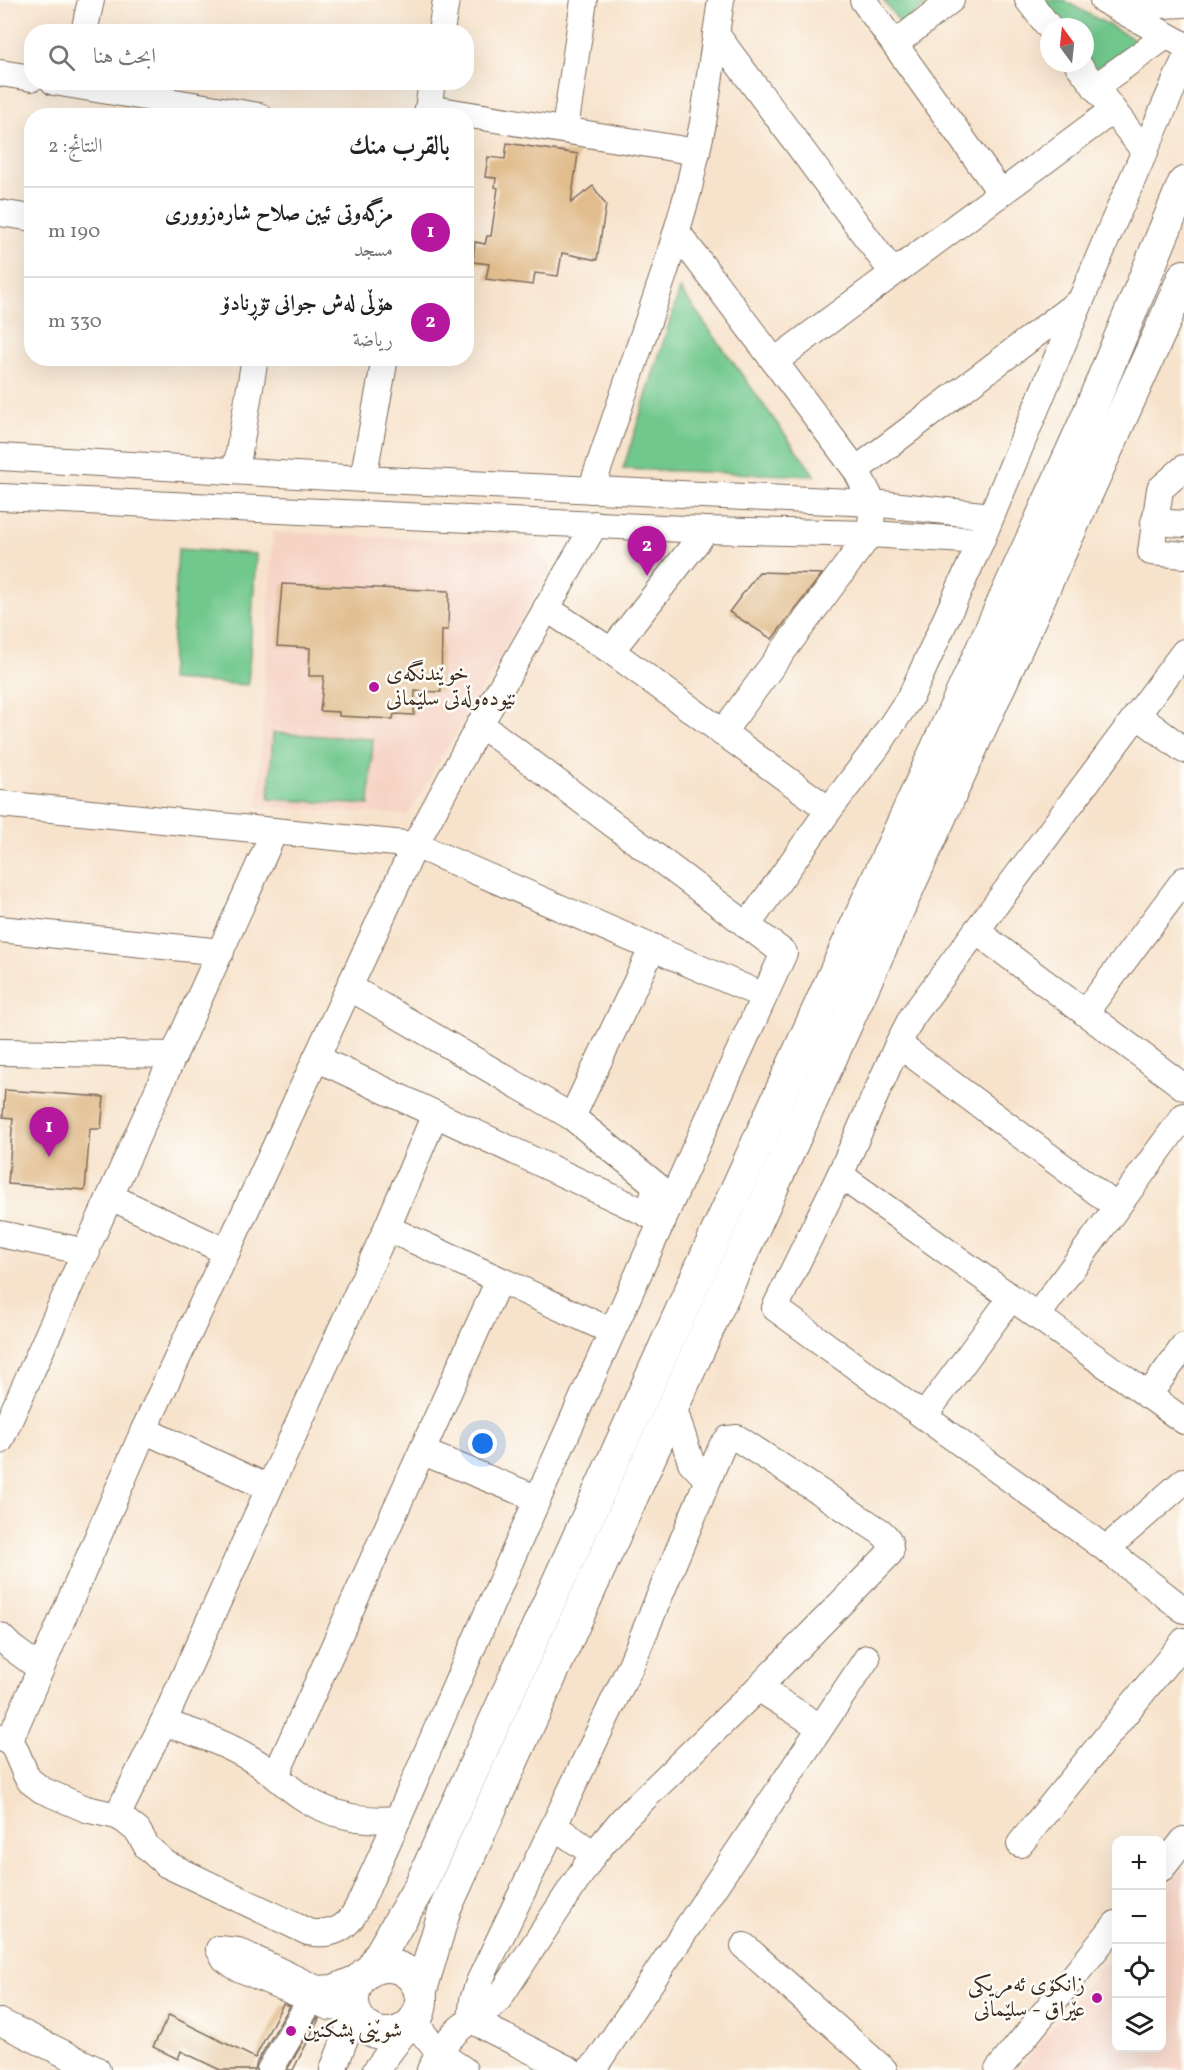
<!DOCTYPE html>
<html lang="ar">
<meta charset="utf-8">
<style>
:root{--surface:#fff;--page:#f2f2f2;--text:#222;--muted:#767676;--line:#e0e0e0;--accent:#b5179e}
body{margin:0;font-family:Vollkorn,Amiri,serif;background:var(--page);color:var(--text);direction:rtl}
.controls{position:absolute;right:18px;bottom:18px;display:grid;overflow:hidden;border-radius:12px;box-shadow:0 6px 24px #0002}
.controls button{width:54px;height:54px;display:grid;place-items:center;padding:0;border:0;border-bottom:2px solid var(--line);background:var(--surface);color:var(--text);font:30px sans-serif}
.compass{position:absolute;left:1040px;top:18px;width:54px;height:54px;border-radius:50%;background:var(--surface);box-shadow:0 6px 24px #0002;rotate:345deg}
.you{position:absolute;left:483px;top:1444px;width:21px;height:21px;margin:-15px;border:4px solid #fff;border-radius:50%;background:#1a73e8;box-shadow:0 0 0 9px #1a73e833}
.badge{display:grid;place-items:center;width:39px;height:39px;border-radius:50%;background:var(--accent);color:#fff;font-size:20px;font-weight:700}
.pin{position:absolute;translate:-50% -50px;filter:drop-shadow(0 2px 3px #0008)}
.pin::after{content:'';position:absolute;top:32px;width:21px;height:18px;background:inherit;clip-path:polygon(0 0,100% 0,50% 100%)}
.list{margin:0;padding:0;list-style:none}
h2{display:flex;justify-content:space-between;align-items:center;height:78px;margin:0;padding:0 24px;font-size:26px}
h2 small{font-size:20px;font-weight:400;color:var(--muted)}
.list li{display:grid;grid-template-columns:39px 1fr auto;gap:18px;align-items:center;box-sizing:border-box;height:90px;padding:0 24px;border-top:2px solid var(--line)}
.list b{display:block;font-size:22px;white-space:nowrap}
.list p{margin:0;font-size:20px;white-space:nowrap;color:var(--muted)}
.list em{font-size:20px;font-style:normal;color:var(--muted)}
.icon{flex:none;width:33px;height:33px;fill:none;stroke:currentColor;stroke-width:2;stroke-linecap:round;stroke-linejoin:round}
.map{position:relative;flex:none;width:1184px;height:2070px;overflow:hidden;direction:ltr}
.search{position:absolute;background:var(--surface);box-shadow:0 6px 24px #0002;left:24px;top:24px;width:450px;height:66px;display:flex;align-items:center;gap:15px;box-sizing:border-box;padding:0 21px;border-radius:24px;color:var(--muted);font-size:22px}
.panel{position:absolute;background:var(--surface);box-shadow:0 6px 24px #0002;left:24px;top:108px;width:450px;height:258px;border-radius:24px;direction:rtl}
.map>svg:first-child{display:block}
.built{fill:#f6d2c3}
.green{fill:#71c88d;stroke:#567956;stroke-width:1.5}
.building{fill:#e1bc8c}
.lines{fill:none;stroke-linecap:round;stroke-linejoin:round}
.minor-casing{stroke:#7d6b5b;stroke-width:28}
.major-casing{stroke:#7d6b5b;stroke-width:34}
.minor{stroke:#fff;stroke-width:26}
.major{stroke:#fff;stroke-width:32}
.poi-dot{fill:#b5179e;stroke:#fdfcf7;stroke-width:2}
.labels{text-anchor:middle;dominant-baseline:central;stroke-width:5;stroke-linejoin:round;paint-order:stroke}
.poi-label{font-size:22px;fill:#3b2a1e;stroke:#fdfcf7;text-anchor:start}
</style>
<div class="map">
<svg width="1184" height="2070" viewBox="0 0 1184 2070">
<rect width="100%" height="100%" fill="#fdfcf7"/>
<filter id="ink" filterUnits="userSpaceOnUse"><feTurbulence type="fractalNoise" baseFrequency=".0167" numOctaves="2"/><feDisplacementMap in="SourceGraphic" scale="12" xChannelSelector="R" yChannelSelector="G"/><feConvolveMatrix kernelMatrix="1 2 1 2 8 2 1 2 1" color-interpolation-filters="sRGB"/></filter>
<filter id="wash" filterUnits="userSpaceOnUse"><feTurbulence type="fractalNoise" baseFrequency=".008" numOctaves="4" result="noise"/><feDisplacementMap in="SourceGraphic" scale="24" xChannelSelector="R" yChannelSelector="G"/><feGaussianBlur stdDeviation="1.35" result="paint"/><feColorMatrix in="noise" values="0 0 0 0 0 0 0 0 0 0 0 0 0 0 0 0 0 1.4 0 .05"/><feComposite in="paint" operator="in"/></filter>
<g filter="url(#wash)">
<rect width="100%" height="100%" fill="#f7e3cc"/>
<g class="built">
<path d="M273,532L538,545L552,568L408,815L258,806Z"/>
<path d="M1184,1866V2070H1018L1116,1949V2048H1162V1893Z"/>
</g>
<g class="green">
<path d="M883,0H932L901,24Z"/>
<path d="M1043,0H1063L1136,40L1093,71L1085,60V27H1062Z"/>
<path d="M680,289L815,476L623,469Z"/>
<path d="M178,549L256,554L248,685L170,680Z"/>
<path d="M273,733L373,739L369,805L269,799Z"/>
</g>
<g id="blocks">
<g class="building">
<path d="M507,143L578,154L571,203L593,186L606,205L597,260L562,253L558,276L535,273L533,285L486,279L489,264L473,262L475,242L485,244L487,236H491L498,188L495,187L496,178L485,177L488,157L505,159Z"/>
<path d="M759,572L822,574L772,639L729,612Z"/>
<path d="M282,584L449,591L448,630H442L441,692L415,691L414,715L394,714L393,719L339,716V712L320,711L324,676H309L310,648L277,646Z"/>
<path d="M5,1090L104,1097L101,1129H90L85,1190L8,1184L13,1118L3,1117Z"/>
<path d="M283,2004L290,2006L257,2062L255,2070H220L181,2051L178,2059L153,2047L169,2015L255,2058Z"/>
<path d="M317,2018L319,2019L293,2070H287Z"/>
</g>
</g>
</g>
<g filter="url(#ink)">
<use href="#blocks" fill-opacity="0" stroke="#7d6b5b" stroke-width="1.5"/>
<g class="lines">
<g class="minor-casing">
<g id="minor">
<path d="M863,0L1001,193"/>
<path d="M1028,0L1049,27"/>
<path d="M1103,0L1184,45"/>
<path d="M1116,7L1184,4"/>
<path d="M84,32L91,0"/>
<path d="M441,32L446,0"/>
<path d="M716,34L893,273"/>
<path d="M895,44L951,0"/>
<path d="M1077,63L1145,152"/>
<path d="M0,73L32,78"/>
<path d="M54,82L259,116"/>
<path d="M1095,87L1166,36"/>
<path d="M428,108L697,152"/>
<path d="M427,116L432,82"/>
<path d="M565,129L584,0"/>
<path d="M0,213L32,218"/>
<path d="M677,232L856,470L873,503L870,534L722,733"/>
<path d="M775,361L1113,110"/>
<path d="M0,457L363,479L873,503L991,516"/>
<path d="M1184,468L1160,489L1151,552L1184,555"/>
<path d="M236,470L255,358"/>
<path d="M856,470L1081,300"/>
<path d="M363,479L385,358"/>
<path d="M591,490L666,268L688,192L703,123L721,0"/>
<path d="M0,497L706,530L870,534L981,541"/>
<path d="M1154,522L1184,524"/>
<path d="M546,608L611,651L829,810"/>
<path d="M611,651L706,530"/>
<path d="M1184,652L912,1017L898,1044L840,1175L775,1308L1106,1549L1184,1610"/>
<path d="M1137,715L1184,750"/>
<path d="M0,804L415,845L764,996"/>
<path d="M747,926L829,810L877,747L912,694L981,541L1111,228L1184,62"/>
<path d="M0,929L221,952"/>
<path d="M976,931L1184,1087"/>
<path d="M349,987L572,1117L656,1185L649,1215"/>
<path d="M1085,1013L1184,880"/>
<path d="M898,1044L1117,1207"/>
<path d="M0,1052L174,1055"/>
<path d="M316,1058L663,1221"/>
<path d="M572,1117L653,947"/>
<path d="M840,1175L1184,1421"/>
<path d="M111,1197L227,1252"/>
<path d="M387,1228L611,1331"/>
<path d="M0,1234L87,1252"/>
<path d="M1037,1316L1184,1116"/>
<path d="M1148,1396L1184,1346"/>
<path d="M673,1406L691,1462L707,1479"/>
<path d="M924,1416L1011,1298"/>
<path d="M144,1430L269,1488"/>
<path d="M0,1441L274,832"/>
<path d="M423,1452L536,1498"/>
<path d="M1106,1549L1184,1481"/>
<path d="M0,1636L11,1647L41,1669"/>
<path d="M758,1688L820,1727"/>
<path d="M163,1723C195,1732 225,1743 253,1760C271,1770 284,1785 301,1796C330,1816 363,1822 398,1819"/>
<path d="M0,1737L9,1742L14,1747L26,1775L30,1781L42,1790L86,1809L117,1816L124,1820L138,1831L147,1847L166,1864L308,1932C323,1935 338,1933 349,1921C360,1908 366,1888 374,1872C396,1825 416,1777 437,1729C549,1469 666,1211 784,953L480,724"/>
<path d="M9,1742L144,1430L415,845L480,724L595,524"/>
<path d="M276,1775L499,1280"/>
<path d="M117,1816L163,1723L387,1228L435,1114"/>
<path d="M554,1826L594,1854"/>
<path d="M1020,1844L1184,1641"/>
<path d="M1162,1868L1184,1840"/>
<path d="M744,1946L884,2070"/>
<path d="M354,2009L329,2007L236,1967L225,1959L219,1949L238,1951L317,1989L333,1988L362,1976"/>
<path d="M471,2020L570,2070"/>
<path d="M0,2022L97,2070"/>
<path d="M414,2022L439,2053L464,2070"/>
<path d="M270,2070L317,1989"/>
<path d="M333,2070L355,2012"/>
<path d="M376,2070L405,2031"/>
<path d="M430,2070C439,2053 448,2037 464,2025C476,2017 488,2011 498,2000L594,1854L623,1819L758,1688L890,1553C891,1543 889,1539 881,1532L737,1438L728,1439L722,1446L630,1667L479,1982L473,2000L471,2020"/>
<path d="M589,2070L597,2063L867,1658"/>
<path d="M998,2070L1116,1924"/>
</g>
</g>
<g class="major-casing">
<g id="major">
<circle cx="387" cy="2000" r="34"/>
<path d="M371,1970L420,1886L1086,420L1184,183"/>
<path d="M421,1990L445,1909L1160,332L1184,276"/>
</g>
</g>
<use href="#minor" class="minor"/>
<use href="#major" class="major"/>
</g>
</g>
<g class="poi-dot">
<circle cx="374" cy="687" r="6"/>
<circle cx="1097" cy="1998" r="6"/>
<circle cx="291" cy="2031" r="6"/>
</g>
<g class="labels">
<g class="poi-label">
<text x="386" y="674">خوێندنگەی<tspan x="386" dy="25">نێوده‌وڵه‌تی سلێمانی</tspan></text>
<text x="1085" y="1985" text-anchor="end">زانکۆی ئەمریکی<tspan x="1085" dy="25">عێراق - سلێمانی</tspan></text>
<text x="303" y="2031">شوێنی پشکنین</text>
</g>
</g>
</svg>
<div class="controls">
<button>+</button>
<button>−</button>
<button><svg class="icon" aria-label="locate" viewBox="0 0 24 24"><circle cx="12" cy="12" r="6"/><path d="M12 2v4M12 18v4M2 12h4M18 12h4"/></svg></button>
<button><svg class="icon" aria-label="layers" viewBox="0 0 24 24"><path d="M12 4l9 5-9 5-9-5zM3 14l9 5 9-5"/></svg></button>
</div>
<svg class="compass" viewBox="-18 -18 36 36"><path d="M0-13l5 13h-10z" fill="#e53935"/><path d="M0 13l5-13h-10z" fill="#767676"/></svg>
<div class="you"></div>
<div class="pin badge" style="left:49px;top:1157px">1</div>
<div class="pin badge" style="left:647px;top:576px">2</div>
<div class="search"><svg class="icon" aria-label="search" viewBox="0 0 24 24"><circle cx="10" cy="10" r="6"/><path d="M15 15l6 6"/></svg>ابحث هنا</div>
<section class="panel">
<h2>بالقرب منك<small>النتائج: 2</small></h2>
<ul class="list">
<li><span class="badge">1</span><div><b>مزگەوتی ئیبن صلاح شارەزووری</b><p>مسجد</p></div><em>190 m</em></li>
<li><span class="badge">2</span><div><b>ھۆڵی لەش جوانی تۆڕنادۆ</b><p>رياضة</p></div><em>330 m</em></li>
</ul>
</section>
</div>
